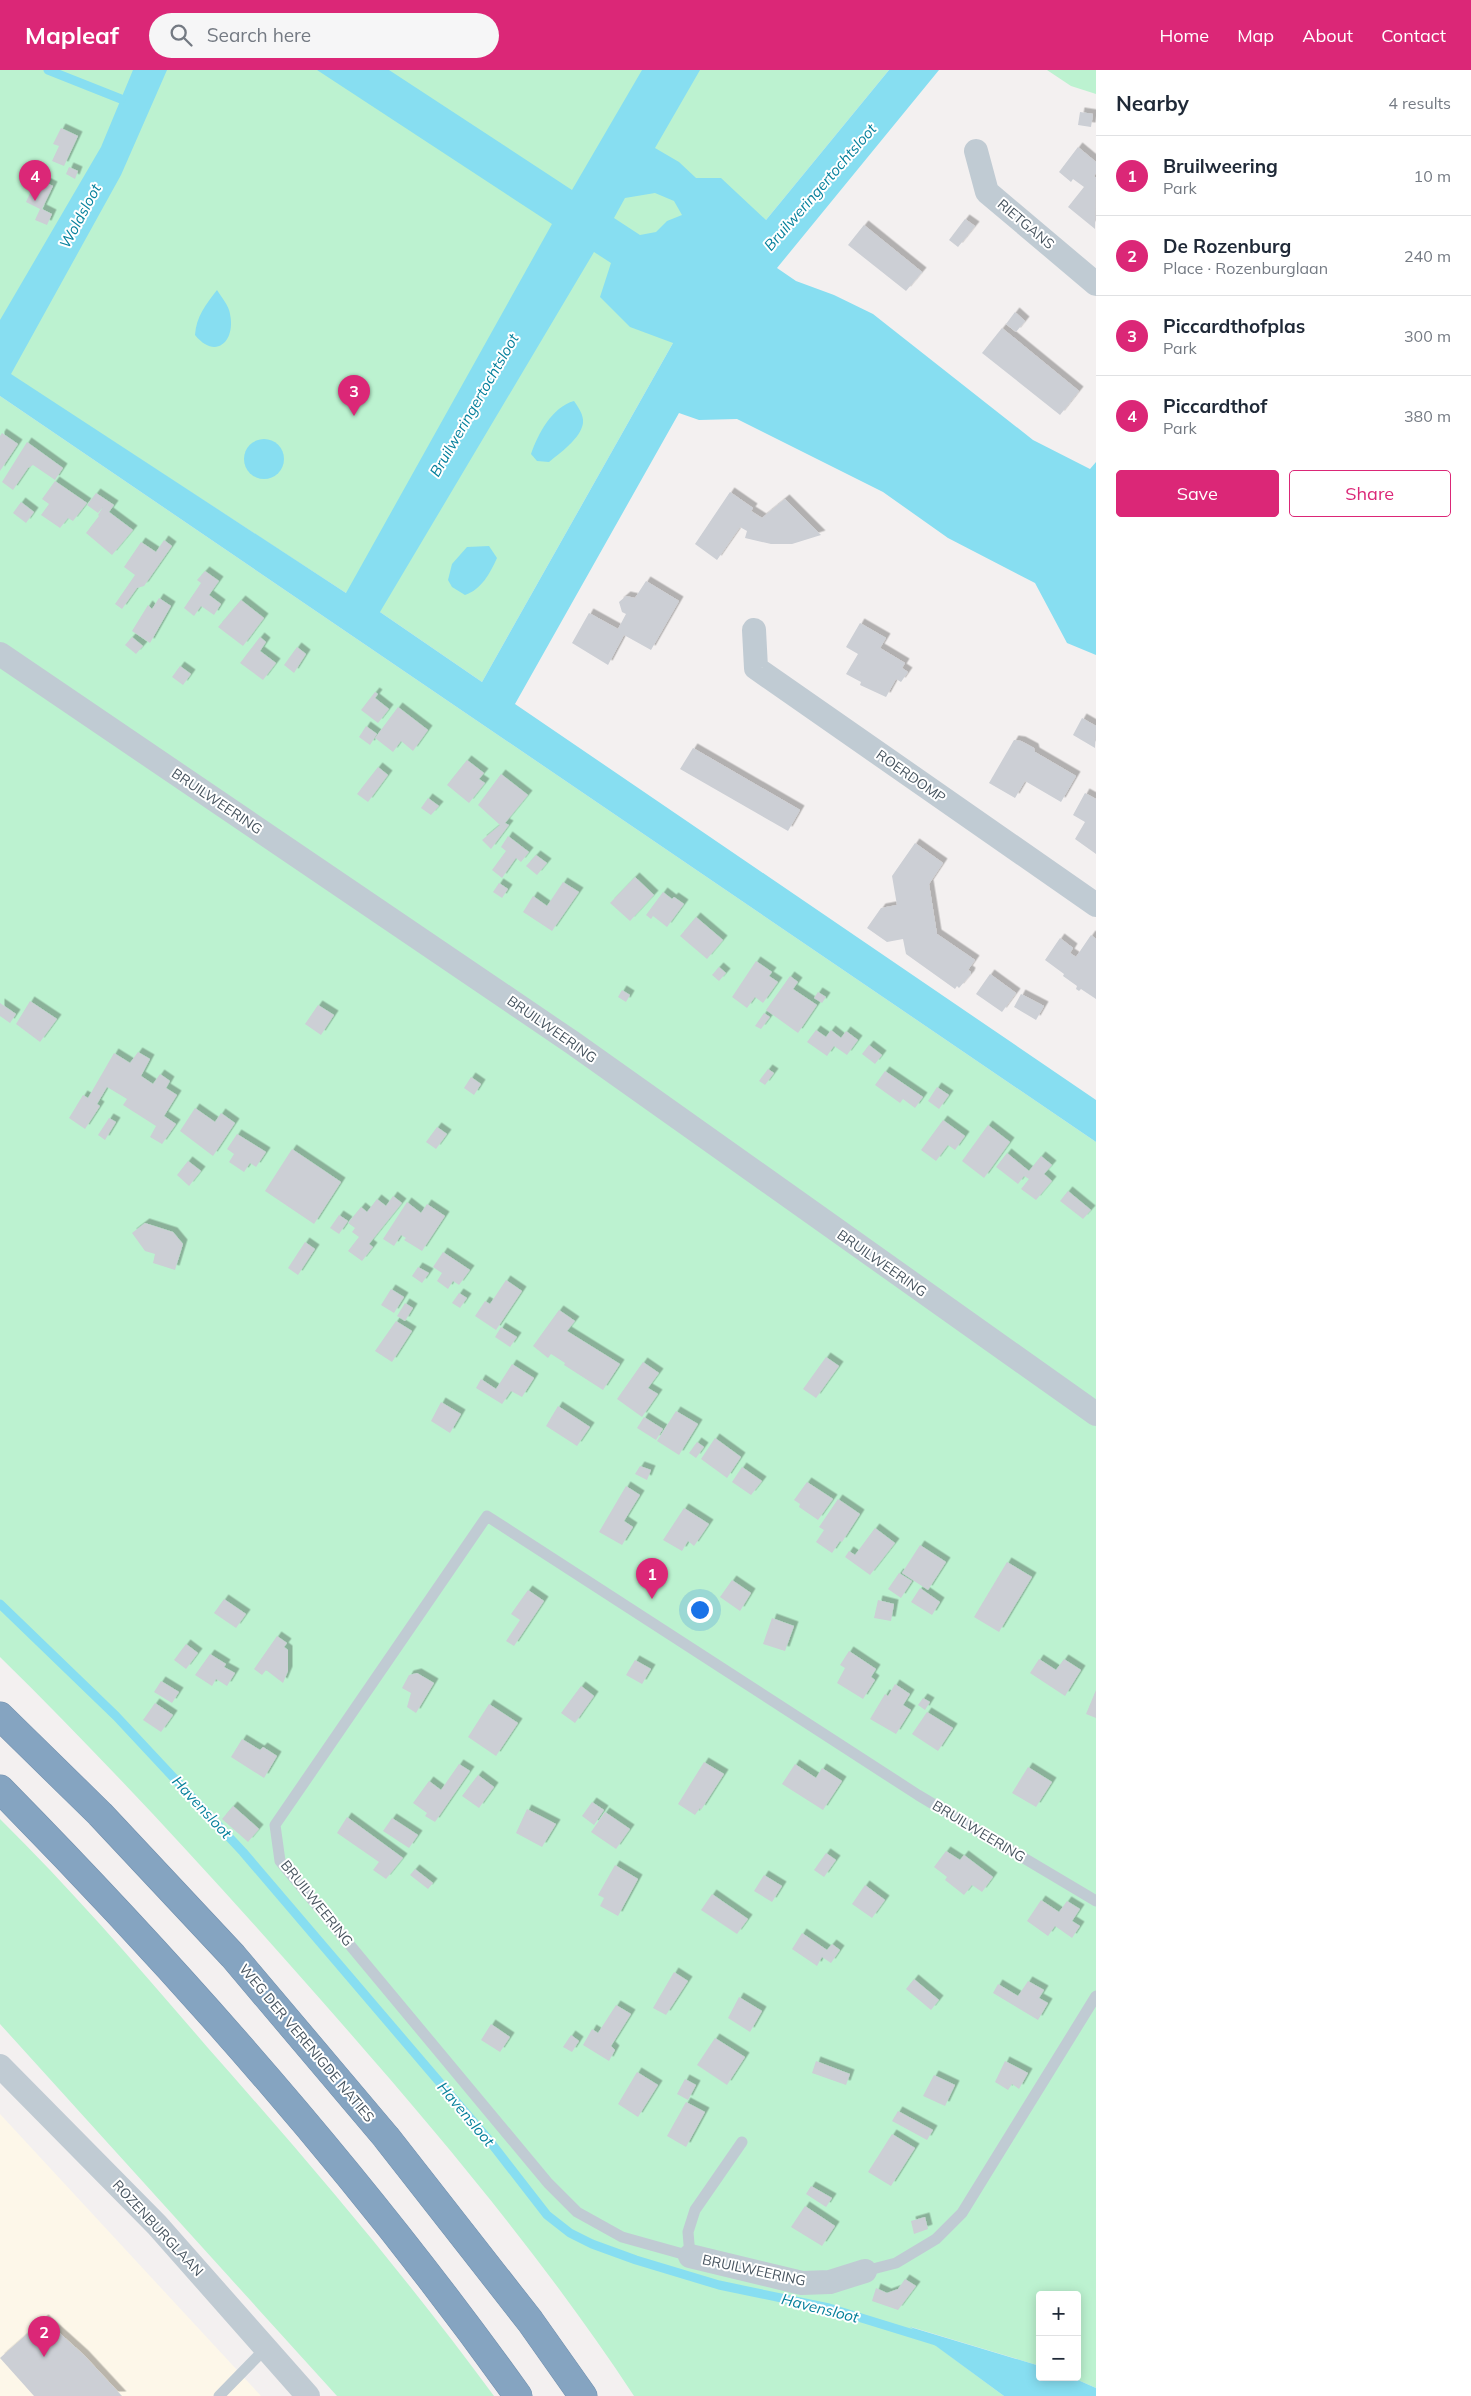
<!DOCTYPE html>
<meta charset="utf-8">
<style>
:root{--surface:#fff;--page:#f6f6f7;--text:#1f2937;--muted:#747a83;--line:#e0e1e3;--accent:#db2777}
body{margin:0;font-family:Mulish,sans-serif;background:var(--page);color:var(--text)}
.controls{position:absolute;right:15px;bottom:15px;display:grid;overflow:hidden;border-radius:5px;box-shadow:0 2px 12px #0003}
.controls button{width:45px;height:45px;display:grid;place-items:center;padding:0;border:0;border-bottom:1px solid var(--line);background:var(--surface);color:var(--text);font:25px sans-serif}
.you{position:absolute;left:699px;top:1539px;width:18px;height:18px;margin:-12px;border:4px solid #fff;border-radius:50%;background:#1a73e8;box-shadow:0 0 0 8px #1a73e833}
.badge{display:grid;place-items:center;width:32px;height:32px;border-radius:50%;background:var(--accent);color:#fff;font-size:16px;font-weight:700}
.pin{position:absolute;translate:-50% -41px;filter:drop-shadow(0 1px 2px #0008)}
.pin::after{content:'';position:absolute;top:26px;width:18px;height:15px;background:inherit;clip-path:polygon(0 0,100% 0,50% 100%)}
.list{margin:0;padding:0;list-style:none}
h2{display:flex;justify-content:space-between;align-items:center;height:65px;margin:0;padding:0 20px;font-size:21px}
h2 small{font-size:16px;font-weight:400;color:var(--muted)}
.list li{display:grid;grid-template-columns:32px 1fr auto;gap:15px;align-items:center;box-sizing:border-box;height:80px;padding:0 20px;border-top:1px solid var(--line)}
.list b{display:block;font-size:19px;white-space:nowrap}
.list p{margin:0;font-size:16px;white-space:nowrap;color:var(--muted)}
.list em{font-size:16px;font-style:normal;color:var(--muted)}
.actions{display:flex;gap:10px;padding:15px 20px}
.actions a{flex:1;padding:11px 0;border:1px solid var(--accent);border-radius:5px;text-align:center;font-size:18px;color:var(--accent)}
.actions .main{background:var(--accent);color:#fff}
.icon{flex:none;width:28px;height:28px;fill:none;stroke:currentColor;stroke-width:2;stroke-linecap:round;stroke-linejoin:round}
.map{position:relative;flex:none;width:1096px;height:2326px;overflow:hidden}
header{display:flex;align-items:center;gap:30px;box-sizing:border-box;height:70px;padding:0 25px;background:var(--accent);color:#fff}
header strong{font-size:24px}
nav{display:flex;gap:28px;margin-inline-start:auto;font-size:18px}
.search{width:350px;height:45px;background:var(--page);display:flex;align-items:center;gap:12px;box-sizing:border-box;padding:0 18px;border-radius:28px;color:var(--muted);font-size:19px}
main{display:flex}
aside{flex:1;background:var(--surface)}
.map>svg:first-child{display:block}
.commercial{fill:#fdf7e9}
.green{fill:#bcf2d0}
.water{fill:#87def1;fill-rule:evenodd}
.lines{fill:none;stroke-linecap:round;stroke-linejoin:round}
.stream{stroke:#87def1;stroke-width:9}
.building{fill:#cccfd5;filter:url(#shadow)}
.highway-casing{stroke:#708fad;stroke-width:29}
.lane{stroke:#c0cbd3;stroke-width:11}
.street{stroke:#c0cbd3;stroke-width:24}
.highway{stroke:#85a4c1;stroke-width:28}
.labels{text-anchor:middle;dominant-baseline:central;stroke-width:4;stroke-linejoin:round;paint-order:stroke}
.street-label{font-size:14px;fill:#47545f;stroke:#fff}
.water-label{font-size:15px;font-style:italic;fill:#06809c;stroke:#fff}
</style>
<header>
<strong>Mapleaf</strong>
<div class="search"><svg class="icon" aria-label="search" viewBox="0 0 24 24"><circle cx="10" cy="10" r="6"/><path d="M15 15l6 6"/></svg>Search here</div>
<nav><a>Home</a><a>Map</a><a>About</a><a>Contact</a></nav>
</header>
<main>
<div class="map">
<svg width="1096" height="2326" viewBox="0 0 1096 2326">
<defs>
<filter id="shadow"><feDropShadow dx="4.5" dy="-4.5" stdDeviation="0" flood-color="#0004"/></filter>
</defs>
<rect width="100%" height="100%" fill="#f3f0f0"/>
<path class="commercial" d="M0,2044L261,2326H0Z"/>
<g class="green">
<path d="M0,0H889L766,150L673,273L482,612L380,542L346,523L0,298Z"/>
<path d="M1047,0H1096V24L1071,16Z"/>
<path d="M0,326L1096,1072V2318L1071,2307H1077V2225H1040V2296L911,2257L1004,2326H634C542,2186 432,2056 321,1930C218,1813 112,1697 0,1587Z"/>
<path d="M0,1749C73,1821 141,1900 208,1978C308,2091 405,2205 494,2326H337L0,1954Z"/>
</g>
<g class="water">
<path d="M133,0H167L121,105L11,304L346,523L552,154L317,0H389L572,120L642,0H700L655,78L679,92L696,108H721L766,150L889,0H939L777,198L796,211L834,225L873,244L1033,370L1090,399L1096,392V585L1067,573L1035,513L948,468L883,422L737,349L699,350L679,343L515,634L1096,1030V1072L0,326V250L101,77ZM655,123L674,131L682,145L667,151L656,162L640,165L614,148L625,128ZM594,182L611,193L600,227L630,257L673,273L482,612L380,542Z"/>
<path d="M217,220C222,228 229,236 230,244C236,272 215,290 195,265C196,247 206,234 217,220Z"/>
<path d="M574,331C578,337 584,345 583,353C581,368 560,383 549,392L537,391L531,384C538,364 552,337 574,331Z"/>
<circle cx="264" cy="389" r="20"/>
<path d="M489,476L497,488C490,503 482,519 465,525L452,517L448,510L452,494L467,477Z"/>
<path d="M910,2257L1040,2296V2307H1071L1096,2318V2326H1004Z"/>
</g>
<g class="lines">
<g class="stream">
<path d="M48,0L121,29"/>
<path d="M0,1534L116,1646L243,1782L488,2069L547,2145L570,2163L592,2174L636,2190L719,2215L829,2238L936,2271"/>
</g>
</g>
<g class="building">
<path d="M1080,42L1093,44L1091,57L1078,55Z"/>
<path d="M61,58L78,66L64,96L52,91L59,76L53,74Z"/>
<path d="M1078,77L1096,92V103L1094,106L1096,108L1095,159L1068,137L1084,117L1073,109L1071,112L1059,102Z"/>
<path d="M69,97L78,101L75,109L66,104Z"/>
<path d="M37,108L53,116L42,139L52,144L47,155L35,150L40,139L26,132Z"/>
<path d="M965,149L975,156L958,177L949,170Z"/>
<path d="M864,155L922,202L906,221L848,175Z"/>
<path d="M1015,242L1025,251L1016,262L1006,254Z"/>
<path d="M1002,258L1079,321L1060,345L982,283Z"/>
<path d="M2,363L18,374L0,401V366Z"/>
<path d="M27,372L63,398L55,410L33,395L28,398L13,420L2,412Z"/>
<path d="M55,411L87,433L73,451L68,448L60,458L41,445L49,434L42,429Z"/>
<path d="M730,422L753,438L751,441L762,448L785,429L821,465L792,474H771L745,468L747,461L740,457L717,490L695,474Z"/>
<path d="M96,423L114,435L109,442L133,460L112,485L86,463L99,446L98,445L103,437L98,443L87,435Z"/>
<path d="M21,432L34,442L26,453L13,443Z"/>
<path d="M164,470L172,476L144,516L137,518L122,539L115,534L135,505L124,497L141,472L156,482Z"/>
<path d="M205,501L219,511L209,525L221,534L214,545L201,536L194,546L184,538L201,513L197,510Z"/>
<path d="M646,511L679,531L651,580L624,565L608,595L572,573L589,543L618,559L626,544L622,542L619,532L626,526L635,528Z"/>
<path d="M159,528L171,536L150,573L132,561L148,535L152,539Z"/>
<path d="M241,530L264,548L243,576L218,557Z"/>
<path d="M860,553L886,568L880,578L905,593L902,598L908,602L901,612L896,609L886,627L860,615L861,612L846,604L858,584L846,577Z"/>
<path d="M132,567L143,576L136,584L125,575Z"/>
<path d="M260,567L266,572L260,581L276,593L263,610L240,593Z"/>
<path d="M297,577L306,584L294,603L284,595Z"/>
<path d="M180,596L191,604L183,615L172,607Z"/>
<path d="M375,622L378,624L375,628L389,639L378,653L361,640Z"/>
<path d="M398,637L428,660L413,681L401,671L393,682L375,668Z"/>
<path d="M1082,648L1096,656L1095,678L1073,665Z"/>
<path d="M366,656L377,664L370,675L359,667Z"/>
<path d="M1014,670L1021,671L1034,678L1035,682L1076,706L1061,732L1025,711L1015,728L989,713Z"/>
<path d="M693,678L800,740L788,761L680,699Z"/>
<path d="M467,690L484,703L479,709L485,713L469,733L447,715Z"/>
<path d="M378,697L388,705L368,732L357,724Z"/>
<path d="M501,704L528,725L505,753L509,755L491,779L482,770L500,755L478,735Z"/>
<path d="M1085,723L1096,729V784L1075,769L1085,752L1073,745Z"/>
<path d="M428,728L439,736L431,745L421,738Z"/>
<path d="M508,766L529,782L521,792L516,788L502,808L492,800L506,781L501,777Z"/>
<path d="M915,773L943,793L929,814L937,864L975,890L968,900L971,902L970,905L959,918L957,916L955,919L906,884L903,869L887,872L867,858L881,838L897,835L892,806Z"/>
<path d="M536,785L547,793L537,805L526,796Z"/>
<path d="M635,807L654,825L630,851L610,833Z"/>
<path d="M563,812L579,822L552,861L523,842L533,826L547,836Z"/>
<path d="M499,813L508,819L502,828L493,822Z"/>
<path d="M663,822L672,829L674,827L684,834L667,857L653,846L651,849L646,845Z"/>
<path d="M696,847L723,870L707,889L680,866Z"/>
<path d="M1091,865L1096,869V929L1081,919L1079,921L1076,919L1077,916L1063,906L1064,904L1045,890L1060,868L1073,878L1070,883L1076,887Z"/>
<path d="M756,891L772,902L769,906L778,912L763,933L755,927L747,938L732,927Z"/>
<path d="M719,897L726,903L719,911L712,905Z"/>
<path d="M990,904L1016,923L1002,942L976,924Z"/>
<path d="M790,906L798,912L793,919L817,935L798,963L766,940Z"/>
<path d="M622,920L630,925L626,932L618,927Z"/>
<path d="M818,922L826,927L822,933L814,928Z"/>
<path d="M1021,924L1044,936L1036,950L1014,937Z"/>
<path d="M30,931L57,949L40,972L16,954Z"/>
<path d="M0,933L16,944L10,953L0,946Z"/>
<path d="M318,935L334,945L321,965L305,954Z"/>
<path d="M764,943L770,947L761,959L755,956Z"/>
<path d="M816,960L826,967L831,960L841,968L846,961L858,970L847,985L834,976L827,986L807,972Z"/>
<path d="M869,975L882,985L875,994L862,984Z"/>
<path d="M138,982L150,989L141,1006L153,1014L160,1004L170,1011L166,1018L177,1025L164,1046L176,1054L162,1074L150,1067L156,1056L123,1035L127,1029L107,1017L97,1034L100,1036L85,1059L69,1048L83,1025L88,1028L114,983L130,993Z"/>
<path d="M768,999L774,1003L765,1015L759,1011Z"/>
<path d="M885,1001L923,1027L915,1038L903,1029L900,1033L875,1015Z"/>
<path d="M471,1007L481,1014L474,1025L464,1018Z"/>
<path d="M937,1017L949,1025L939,1039L928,1031Z"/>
<path d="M195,1038L215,1052L221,1043L235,1053L213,1086L180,1061Z"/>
<path d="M109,1048L116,1052L105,1070L98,1065Z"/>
<path d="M943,1050L965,1066L955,1080L948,1075L936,1091L921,1080Z"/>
<path d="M988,1055L1010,1072L984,1108L962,1091Z"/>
<path d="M437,1057L447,1064L436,1079L426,1072Z"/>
<path d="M237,1064L266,1082L256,1097L250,1093L244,1102L229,1092L234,1084L227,1079Z"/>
<path d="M292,1079L341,1112L314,1154L265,1121Z"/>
<path d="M1007,1083L1029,1101L1041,1086L1052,1095L1044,1104L1052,1111L1036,1130L1021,1119L1029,1109L1024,1106L1018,1114L996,1097Z"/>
<path d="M188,1091L201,1101L189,1116L177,1105Z"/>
<path d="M1068,1121L1091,1140L1083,1149L1060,1131Z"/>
<path d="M393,1126L402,1133L369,1174L373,1177L362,1191L348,1181L359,1167L352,1162L355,1158L348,1153L361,1137L367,1142L377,1129L386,1136Z"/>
<path d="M407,1132L421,1143L427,1134L445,1146L422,1181L404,1170L406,1168L401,1165L394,1176L383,1169Z"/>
<path d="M339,1145L348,1151L339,1164L330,1158Z"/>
<path d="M145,1153L173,1162L183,1174L175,1200L153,1193L155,1184L145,1181L132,1163Z"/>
<path d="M305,1172L315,1179L298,1205L288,1198Z"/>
<path d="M443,1182L470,1200L459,1215L453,1211L448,1219L437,1211L442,1203L433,1197Z"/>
<path d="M418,1197L429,1203L422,1213L412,1206Z"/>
<path d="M506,1210L522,1221L496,1260L475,1246L485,1231L490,1234Z"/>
<path d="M391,1219L404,1227L394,1243L381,1235Z"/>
<path d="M459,1223L467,1228L460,1238L452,1233Z"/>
<path d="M405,1233L413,1238L405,1251L397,1246Z"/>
<path d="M559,1240L575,1251L567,1261L620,1294L603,1320L564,1295L565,1293L551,1284L548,1288L533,1276Z"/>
<path d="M396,1251L412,1261L392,1292L375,1281Z"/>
<path d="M501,1257L517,1267L510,1277L495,1267Z"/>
<path d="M826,1287L839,1296L816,1328L803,1319Z"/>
<path d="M643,1292L659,1303L648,1318L658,1324L642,1347L617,1329Z"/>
<path d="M512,1294L534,1308L522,1327L511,1321L502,1334L476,1318L481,1309L496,1319Z"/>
<path d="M441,1332L461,1344L450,1363L431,1351Z"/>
<path d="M558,1336L590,1357L577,1376L546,1356Z"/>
<path d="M676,1341L698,1354L679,1385L657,1371Z"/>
<path d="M644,1347L663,1359L656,1370L637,1358Z"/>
<path d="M715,1368L741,1387L727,1408L701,1389Z"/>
<path d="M697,1372L704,1377L696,1388L689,1383Z"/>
<path d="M640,1396L651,1400L647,1410L635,1404Z"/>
<path d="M742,1397L762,1411L751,1425L732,1412Z"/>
<path d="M807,1412L833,1429L818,1450L799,1437L800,1434L794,1430Z"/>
<path d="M626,1416L640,1425L624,1451L633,1457L622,1475L599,1462Z"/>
<path d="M838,1429L860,1444L842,1472L840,1471L832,1483L816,1472L824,1460L819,1457Z"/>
<path d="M684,1438L709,1454L694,1476L688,1471L682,1481L663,1470Z"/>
<path d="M875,1458L895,1473L870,1505L845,1487L849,1481L855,1485Z"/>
<path d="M920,1475L946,1492L928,1520L902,1503Z"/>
<path d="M1007,1492L1032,1507L999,1562L974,1547Z"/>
<path d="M899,1503L912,1511L901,1528L888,1519Z"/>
<path d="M732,1510L751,1523L740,1541L720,1527Z"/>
<path d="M920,1518L940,1532L932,1545L911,1532Z"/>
<path d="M528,1520L544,1531L514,1576L506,1571L520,1550L511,1544Z"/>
<path d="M224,1529L246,1544L236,1558L214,1543Z"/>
<path d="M878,1530L894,1534L891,1551L874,1548Z"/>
<path d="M772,1548L794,1556L785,1581L763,1574Z"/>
<path d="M277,1566L287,1573L284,1577L288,1580V1601L283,1613L266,1600L262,1605L254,1599Z"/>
<path d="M186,1574L198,1583L186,1599L174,1590Z"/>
<path d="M849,1581L876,1599L871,1607L875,1610L863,1629L837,1613L845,1598L840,1595Z"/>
<path d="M210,1584L226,1594L224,1597L235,1603L227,1616L216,1609L212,1616L195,1605Z"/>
<path d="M1039,1589L1056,1600L1064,1589L1081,1600L1065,1626L1030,1603Z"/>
<path d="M635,1590L651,1599L642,1614L626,1605Z"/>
<path d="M417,1603L434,1613L416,1643L407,1637L411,1623L402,1618L409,1605Z"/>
<path d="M161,1611L179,1622L172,1633L154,1622Z"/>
<path d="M895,1614L910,1624L903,1635L911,1640L896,1664L870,1649L885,1624L888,1626Z"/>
<path d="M581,1616L594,1626L575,1653L561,1643Z"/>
<path d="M1096,1620V1648L1086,1644Z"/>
<path d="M923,1628L930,1632L925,1640L918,1635Z"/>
<path d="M155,1633L173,1645L161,1662L143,1650Z"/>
<path d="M489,1634L518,1653L496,1686L468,1667Z"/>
<path d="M927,1642L953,1658L938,1681L912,1664Z"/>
<path d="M242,1669L260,1680L263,1677L277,1686L264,1708L231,1687Z"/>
<path d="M704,1692L724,1704L701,1740L700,1738L695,1745L678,1734Z"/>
<path d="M459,1694L470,1701L435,1752L425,1746L427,1743L413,1733L429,1711L441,1720Z"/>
<path d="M795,1694L816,1708L822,1698L842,1711L823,1740L782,1714Z"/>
<path d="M1028,1697L1052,1712L1036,1737L1012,1723Z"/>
<path d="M478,1705L494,1717L479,1738L462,1726Z"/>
<path d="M592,1732L604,1740L594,1755L582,1746Z"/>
<path d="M233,1736L259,1759L248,1772L222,1749Z"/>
<path d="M527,1739L556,1754L542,1777L516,1763Z"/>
<path d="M605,1742L630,1759L616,1779L591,1762Z"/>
<path d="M347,1747L403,1788L386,1809L373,1800L379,1792L337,1763Z"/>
<path d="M392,1748L418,1765L409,1778L383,1761Z"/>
<path d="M946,1781L960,1790L964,1785L993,1807L982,1822L972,1815L964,1825L945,1810L947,1807L934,1797Z"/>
<path d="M826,1783L836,1790L824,1807L814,1800Z"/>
<path d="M615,1795L638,1809L618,1846L600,1836L604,1828L598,1825Z"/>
<path d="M415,1799L433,1813L428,1819L410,1805Z"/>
<path d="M764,1805L782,1816L772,1832L754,1821Z"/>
<path d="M865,1815L885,1830L872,1848L852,1834Z"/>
<path d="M712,1824L748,1849L737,1864L701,1840Z"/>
<path d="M1041,1830L1059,1842L1067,1831L1080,1839L1072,1851L1080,1856L1072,1868L1055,1856L1048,1866L1027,1851Z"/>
<path d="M802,1863L827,1880L832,1874L840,1880L831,1893L822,1887L817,1896L792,1879Z"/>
<path d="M674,1902L688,1911L666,1945L653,1938Z"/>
<path d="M914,1909L939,1930L931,1940L906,1919Z"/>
<path d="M1028,1911L1044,1920L1039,1928L1048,1933L1038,1950L993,1923L998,1914L1018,1926Z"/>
<path d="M739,1927L762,1941L750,1962L728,1948Z"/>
<path d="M616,1935L631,1944L611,1976L615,1980L609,1991L583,1975L592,1959L598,1963Z"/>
<path d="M491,1954L510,1967L500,1982L481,1970Z"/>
<path d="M571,1965L579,1971L572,1982L563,1977Z"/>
<path d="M715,1968L745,1987L727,2015L697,1995Z"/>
<path d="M816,1991L850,2004L846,2015L812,2003Z"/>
<path d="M1005,1991L1028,2003L1019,2019L1012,2014L1008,2020L995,2012Z"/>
<path d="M637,2002L658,2015L638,2047L618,2034Z"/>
<path d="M934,2005L955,2015L945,2036L923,2026Z"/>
<path d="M685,2009L696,2015L688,2030L677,2024Z"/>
<path d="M686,2032L705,2042L686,2077L667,2066Z"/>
<path d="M898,2041L933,2060L927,2070L892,2051Z"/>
<path d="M892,2064L915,2078L891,2116L868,2102Z"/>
<path d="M811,2116L832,2128L826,2137L806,2124Z"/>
<path d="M805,2136L835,2156L822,2176L791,2157Z"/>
<path d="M925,2147L928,2159L914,2164L911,2151Z"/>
<path d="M905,2209L916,2216L898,2240L872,2231L876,2218L887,2223L898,2219Z"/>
<path d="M44,2249L84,2285L122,2326H34L0,2288Z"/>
</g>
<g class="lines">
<g class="highway-casing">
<g id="highway">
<path d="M0,1646L100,1744L233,1886L386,2067L530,2251L583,2326"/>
<path d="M0,1719C187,1909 363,2109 518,2326"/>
</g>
</g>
<g class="lane">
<path d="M742,2072L695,2140L688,2162L690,2186L622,2167L577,2142L548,2113L280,1791L275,1755L487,1446L918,1725L1096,1831"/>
<path d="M865,2201L896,2193L936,2169L962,2143L1096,1926"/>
<path d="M219,2326L266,2278"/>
</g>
<g class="street">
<path d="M976,81L987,122L1096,214"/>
<path d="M754,560L756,598L1096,835"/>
<path d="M0,584L573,973L1096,1344"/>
<path d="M0,1996L157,2155L308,2326"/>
<path d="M690,2186L802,2213L830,2212L865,2201"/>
</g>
<use href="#highway" class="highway"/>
</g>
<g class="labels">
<g class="street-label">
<text transform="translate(1026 154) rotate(40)">RIETGANS</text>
<text transform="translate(911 706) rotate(35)">ROERDOMP</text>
<text transform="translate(217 731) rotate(34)">BRUILWEERING</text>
<text transform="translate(552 959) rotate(35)">BRUILWEERING</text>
<text transform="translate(882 1193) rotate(35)">BRUILWEERING</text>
<text transform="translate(979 1761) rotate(31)">BRUILWEERING</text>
<text transform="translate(317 1833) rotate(51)">BRUILWEERING</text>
<text transform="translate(307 1973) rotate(50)">WEG DER VERENIGDE NATIES</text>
<text transform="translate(158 2158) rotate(47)">ROZENBURGLAAN</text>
<text transform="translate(754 2200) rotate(12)">BRUILWEERING</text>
</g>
<g class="water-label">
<text transform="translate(820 117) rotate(-49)">Bruilweringertochtsloot</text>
<text transform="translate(80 146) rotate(-62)">Woldsloot</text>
<text transform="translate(474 335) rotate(-60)">Bruilweringertochtsloot</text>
<text transform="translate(202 1737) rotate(47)">Havensloot</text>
<text transform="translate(466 2044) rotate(50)">Havensloot</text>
<text transform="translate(820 2238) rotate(14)">Havensloot</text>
</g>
</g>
</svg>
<div class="controls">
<button>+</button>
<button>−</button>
</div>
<div class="you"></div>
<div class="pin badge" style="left:652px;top:1529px">1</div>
<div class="pin badge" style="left:44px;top:2287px">2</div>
<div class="pin badge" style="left:354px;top:346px">3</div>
<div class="pin badge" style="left:35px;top:131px">4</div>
</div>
<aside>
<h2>Nearby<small>4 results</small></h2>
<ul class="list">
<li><span class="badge">1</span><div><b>Bruilweering</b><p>Park</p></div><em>10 m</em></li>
<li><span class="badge">2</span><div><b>De Rozenburg</b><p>Place · Rozenburglaan</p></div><em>240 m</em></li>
<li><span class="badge">3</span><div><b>Piccardthofplas</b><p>Park</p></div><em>300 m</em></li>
<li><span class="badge">4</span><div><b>Piccardthof</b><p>Park</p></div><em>380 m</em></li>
</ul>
<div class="actions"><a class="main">Save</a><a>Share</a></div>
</aside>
</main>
